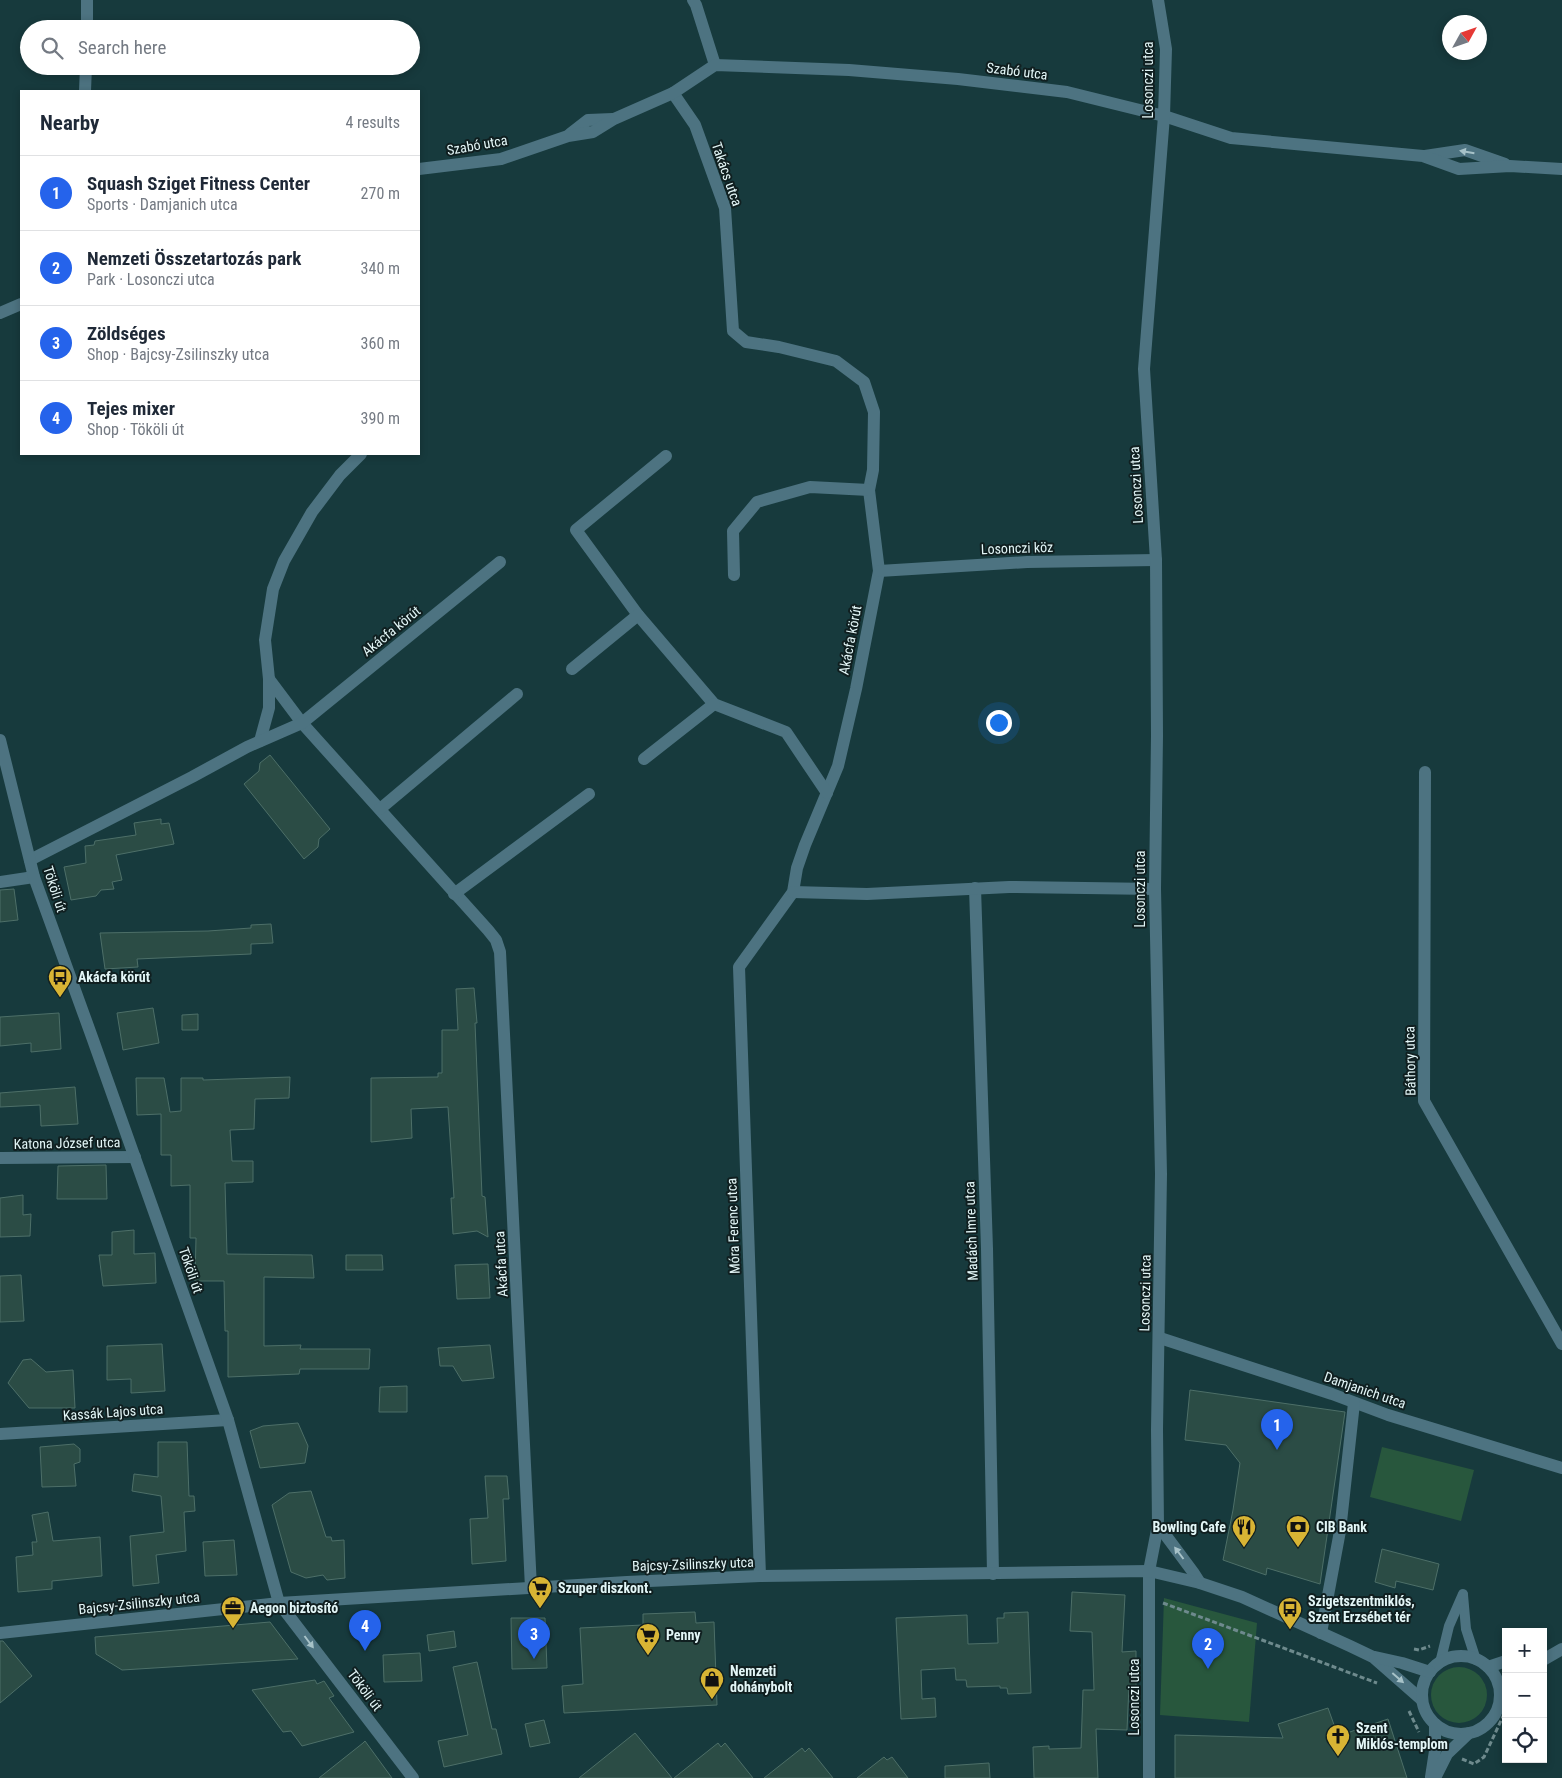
<!DOCTYPE html>
<meta charset="utf-8">
<style>
:root{--surface:#fff;--page:#f6f6f7;--text:#1f2937;--muted:#747a83;--line:#e0e1e3;--accent:#2563eb}
body{margin:0;font-family:"Roboto Condensed",sans-serif;background:var(--page);color:var(--text)}
.controls{position:absolute;right:15px;bottom:15px;display:grid;overflow:hidden;border-radius:0px;box-shadow:0 2px 8px #0003}
.controls button{width:45px;height:45px;display:grid;place-items:center;padding:0;border:0;border-bottom:1px solid var(--line);background:var(--surface);color:var(--text);font:25px sans-serif}
.compass{position:absolute;left:1442px;top:15px;width:45px;height:45px;border-radius:50%;background:var(--surface);box-shadow:0 2px 8px #0003;rotate:50deg}
.you{position:absolute;left:998px;top:722px;width:18px;height:18px;margin:-12px;border:4px solid #fff;border-radius:50%;background:#1a73e8;box-shadow:0 0 0 8px #1a73e833}
.badge{display:grid;place-items:center;width:32px;height:32px;border-radius:50%;background:var(--accent);color:#fff;font-size:16px;font-weight:700}
.pin{position:absolute;translate:-50% -41px;filter:drop-shadow(0 1px 2px #0008)}
.pin::after{content:'';position:absolute;top:26px;width:18px;height:15px;background:inherit;clip-path:polygon(0 0,100% 0,50% 100%)}
.list{margin:0;padding:0;list-style:none}
h2{display:flex;justify-content:space-between;align-items:center;height:65px;margin:0;padding:0 20px;font-size:21px}
h2 small{font-size:16px;font-weight:400;color:var(--muted)}
.list li{display:grid;grid-template-columns:32px 1fr auto;gap:15px;align-items:center;box-sizing:border-box;height:75px;padding:0 20px;border-top:1px solid var(--line)}
.list b{display:block;font-size:19px;white-space:nowrap}
.list p{margin:0;font-size:16px;white-space:nowrap;color:var(--muted)}
.list em{font-size:16px;font-style:normal;color:var(--muted)}
.icon{flex:none;width:28px;height:28px;fill:none;stroke:currentColor;stroke-width:2;stroke-linecap:round;stroke-linejoin:round}
.map{position:relative;flex:none;width:1562px;height:1778px;overflow:hidden}
.search{position:absolute;background:var(--surface);box-shadow:0 2px 8px #0003;left:20px;top:20px;width:400px;height:55px;display:flex;align-items:center;gap:12px;box-sizing:border-box;padding:0 18px;border-radius:28px;color:var(--muted);font-size:19px}
.panel{position:absolute;background:var(--surface);box-shadow:0 2px 8px #0003;left:20px;top:90px;width:400px;height:365px;border-radius:0px}
.map>svg:first-child{display:block}
.green{fill:#28573d}
.building{fill:#2b4c45;stroke:#4d6f68}
.lines{fill:none;stroke-linecap:round;stroke-linejoin:round}
.path{stroke:#6e8a8d;stroke-width:3;stroke-dasharray:5 2.5;stroke-linecap:butt}
.service{stroke:#4d7381;stroke-width:10}
.minor{stroke:#4d7381;stroke-width:12}
.tertiary{stroke:#4d7381;stroke-width:12}
.oneway{fill:#a7c2c8}
.labels{text-anchor:middle;dominant-baseline:central;stroke-width:4;stroke-linejoin:round;paint-order:stroke}
.street-label{font-size:14px;fill:#e3f6f7;stroke:#101f20}
.poi-label{font-size:14px;font-weight:bold;fill:#e3f6f7;stroke:#101f20;text-anchor:start}
</style>
<div class="map">
<svg width="1562" height="1778" viewBox="0 0 1562 1778">
<rect width="100%" height="100%" fill="#173a3d"/>
<g class="green">
<path d="M1382,1447L1474,1470L1461,1521L1370,1497Z"/>
<path d="M1164,1598L1257,1623L1249,1722L1160,1715Z"/>
<circle cx="1459" cy="1695" r="28"/>
</g>
<g class="building">
<path d="M270,755L330,829L319,839L318,847L304,859L244,784L259,771L260,763Z"/>
<path d="M161,819V824L169,823L174,844L116,855L122,880L112,882L114,889L101,890L96,896L71,900L64,867L86,863L85,846L94,845L95,841L136,835L134,823Z"/>
<path d="M14,889L18,920L0,922V890Z"/>
<path d="M271,924L273,943L251,944V954L137,959L138,967L105,969L100,933L208,931L251,928V925Z"/>
<path d="M474,988L477,1023H475L482,1196L485,1197L488,1237L477,1231L453,1234L451,1198H454L448,1107L411,1109L412,1138L371,1142V1078L438,1077V1073H442V1030H458L456,989Z"/>
<path d="M153,1008L159,1043L123,1050L117,1013Z"/>
<path d="M59,1013L61,1049L31,1052V1043L0,1046V1017Z"/>
<path d="M198,1014V1030H182V1015Z"/>
<path d="M290,1077L289,1098L255,1099L254,1129L230,1130L232,1161H253V1182L225,1183L227,1254L312,1255L314,1278L264,1277V1346L301,1345L300,1349H370L369,1369H300L299,1374L228,1377V1331H225L224,1281H195L196,1238H190V1185L171,1186V1155H161V1114L137,1115L136,1078H164L170,1112L181,1111V1078H203V1080Z"/>
<path d="M75,1087L78,1124L41,1126L40,1105L0,1107V1093Z"/>
<path d="M106,1165L107,1199H57L58,1166Z"/>
<path d="M23,1195V1215L31,1214L30,1236L0,1237V1198Z"/>
<path d="M134,1230V1254L155,1253L156,1283L103,1286L99,1255H112V1232Z"/>
<path d="M346,1255H382L383,1270H346Z"/>
<path d="M488,1264L490,1298L457,1299L455,1265Z"/>
<path d="M21,1275L24,1321L0,1322V1276Z"/>
<path d="M162,1344L165,1391L131,1393V1379L107,1380V1346Z"/>
<path d="M490,1345L494,1378L462,1381L453,1366H440L438,1348Z"/>
<path d="M31,1359L46,1372L73,1370L75,1408H29L8,1383L23,1360Z"/>
<path d="M407,1386V1412H379L380,1387Z"/>
<path d="M1190,1390L1345,1412L1320,1584L1267,1568L1266,1575L1223,1560L1233,1510L1240,1463L1226,1445L1185,1440Z"/>
<path d="M298,1423L308,1446L305,1463L260,1468L250,1431L263,1426Z"/>
<path d="M158,1442H187L189,1496H194L195,1511L184,1512L186,1551L156,1555L159,1583L133,1586L130,1536L164,1532L161,1496L132,1491L134,1474L158,1477Z"/>
<path d="M74,1444L80,1449V1462L74,1464L76,1486L42,1487L40,1447Z"/>
<path d="M485,1476H507L509,1499H503L506,1561L472,1564L470,1519L488,1518Z"/>
<path d="M311,1491L326,1537H331L332,1541L344,1540L345,1578L327,1580L323,1575L306,1578L291,1572L272,1505L289,1493Z"/>
<path d="M48,1512L53,1541L100,1537L102,1576L52,1581V1589L18,1592L16,1557L33,1555L32,1542H37L32,1515Z"/>
<path d="M234,1540L237,1575L205,1576L203,1542Z"/>
<path d="M1382,1549L1439,1564L1433,1590L1396,1581L1395,1588L1375,1582Z"/>
<path d="M1072,1592L1125,1595L1122,1652L1136,1651V1686H1129L1127,1730L1096,1729L1098,1778H1034L1033,1747L1049,1746V1749L1081,1748L1083,1690H1094L1092,1632L1070,1631Z"/>
<path d="M695,1612L696,1623L714,1622L717,1705L564,1713L562,1686L583,1684L580,1628L643,1625V1614Z"/>
<path d="M1028,1612L1031,1693L1008,1694L1007,1688H1000V1686L967,1687L966,1680H956L955,1668L921,1670L922,1699L935,1698L936,1717L901,1719L896,1618L967,1615L968,1644L998,1643L997,1618H1004V1613Z"/>
<path d="M511,1618H545L547,1668L512,1669Z"/>
<path d="M270,1622L298,1659L122,1670L96,1654L95,1637Z"/>
<path d="M454,1631L456,1647L429,1651L427,1635Z"/>
<path d="M0,1641H3L32,1676L0,1703Z"/>
<path d="M420,1653L422,1681L384,1682L383,1655Z"/>
<path d="M477,1662L492,1729H496L502,1754L444,1767L438,1741L468,1735L453,1667Z"/>
<path d="M315,1680L317,1684L324,1681L334,1696L329,1698L354,1732L302,1746L291,1731L283,1732L252,1690Z"/>
<path d="M1328,1708L1338,1736L1388,1719L1407,1778H1175V1735L1283,1738L1278,1724Z"/>
<path d="M544,1720L550,1743L530,1747L525,1724Z"/>
<path d="M635,1733L672,1778H579Z"/>
<path d="M365,1741L392,1778H319L363,1743Z"/>
<path d="M718,1743L721,1747L725,1743L753,1778H674Z"/>
<path d="M802,1748L805,1752L809,1748L833,1778H764Z"/>
<path d="M884,1757L887,1760L892,1757L908,1778H857Z"/>
<path d="M989,1763L990,1778H945V1766Z"/>
</g>
<g class="lines">
<g class="path">
<path d="M1163,1603L1377,1683"/>
<path d="M1414,1649L1419,1650L1430,1646"/>
<path d="M1409,1711L1419,1732"/>
<path d="M1462,1759L1474,1764L1484,1757L1506,1710"/>
</g>
<g class="service">
<path d="M1463,1595L1466,1629L1476,1660"/>
<path d="M1440,1663L1449,1626L1463,1594"/>
</g>
<g class="minor">
<path d="M693,0L696,5L715,65"/>
<path d="M87,29V0"/>
<path d="M85,91L86,66"/>
<path d="M673,93L695,125L725,208L733,331L746,342L779,347L836,361L864,382L874,412L873,470L869,490L879,571L856,689L838,766L805,845L797,868L793,892L739,967L760,1576"/>
<path d="M570,134L588,120L613,119"/>
<path d="M1425,156L1465,150L1505,164"/>
<path d="M419,169L501,159L568,136L593,132L614,119L673,93L715,65L849,70L958,79L1067,92L1164,116L1231,138L1423,156L1459,169L1510,166L1562,169"/>
<path d="M0,313L21,304"/>
<path d="M879,571L1027,562L1156,560"/>
<path d="M734,575L733,531L757,502L810,487L869,490"/>
<path d="M638,615L576,530L666,456"/>
<path d="M572,669L638,615L714,704L786,732L827,793"/>
<path d="M269,679L302,723L488,930L496,940L500,952L531,1588"/>
<path d="M260,741L269,708V679L265,640L273,589L284,561L312,512L340,475L361,454"/>
<path d="M644,759L714,704"/>
<path d="M1425,772L1424,1101L1562,1344"/>
<path d="M380,809L517,694"/>
<path d="M30,860L192,777L247,747L302,723L500,562"/>
<path d="M0,882L34,877"/>
<path d="M975,888L987,1249L993,1574"/>
<path d="M793,892L867,894L1009,887L1155,889"/>
<path d="M454,894L589,794"/>
<path d="M0,1158L135,1157"/>
<path d="M1160,1338L1332,1394L1388,1415L1562,1468"/>
<path d="M0,1434L228,1420"/>
<path d="M1158,1525L1193,1572L1200,1583"/>
<path d="M279,1603L413,1778"/>
<path d="M1321,1633L1340,1531L1354,1403"/>
<path d="M1149,1778V1571L1158,1525L1157,1430L1161,1174L1155,889L1157,736L1156,560L1144,369L1164,116L1166,49L1158,0"/>
</g>
<g class="tertiary">
<path d="M0,740L34,877L92,1037L228,1420L279,1603"/>
<path d="M0,1633L279,1603L627,1582L760,1576L1149,1571L1200,1583L1242,1597L1350,1646L1373,1657L1422,1700"/>
<circle cx="1461" cy="1695" r="39"/>
<path d="M1375,1657L1402,1663L1430,1672"/>
<path d="M1543,1660L1562,1649"/>
<path d="M1488,1667L1506,1661"/>
<path d="M1431,1777L1435,1751V1724"/>
<path d="M1435,1778L1447,1754L1469,1733"/>
</g>
</g>
<defs><path id="oneway-solid" d="M-6-.8H1V-3.2L6.5 0L1 3.2V.8H-6Z" transform="scale(1.25)"/></defs>
<g class="oneway">
<use href="#oneway-solid" transform="translate(1467 152) rotate(-170)"/>
<use href="#oneway-solid" transform="translate(1179 1553) rotate(-127)"/>
<use href="#oneway-solid" transform="translate(309 1642) rotate(53)"/>
<use href="#oneway-solid" transform="translate(1398 1678) rotate(41)"/>
</g>
<defs>
<g id="bus-pin" transform="scale(1.25)"><path d="M0 17L-7.5 6A9.5 9.5 0 1 1 7.5 6Z" fill="#d8b434" stroke="#101f20"/><path d="M-5-6H5V4H4V6H2V4H-2V6H-4V4H-5ZM-3.5-4V0h7V-4ZM-3.5 1.2v1.5H-2V1.2ZM2 1.2v1.5H3.5V1.2Z" fill="#111"/></g>
<g id="restaurant-pin" transform="scale(1.25)"><path d="M0 17L-7.5 6A9.5 9.5 0 1 1 7.5 6Z" fill="#d8b434" stroke="#101f20"/><path d="M-5-6h1v4h1v-4h1v4h1v-4h1v5L-1.5 .5V6h-2V.5L-5-1ZM5-6V6H3V1.5H1.5Q1.5-4 5-6Z" fill="#111"/></g>
<g id="bank-pin" transform="scale(1.25)"><path d="M0 17L-7.5 6A9.5 9.5 0 1 1 7.5 6Z" fill="#d8b434" stroke="#101f20"/><path d="M-6-4H6V4H-6ZM0-2.3a2.3 2.3 0 1 0 0 4.6a2.3 2.3 0 1 0 0-4.6Z" fill="#111"/></g>
<g id="supermarket-pin" transform="scale(1.25)"><path d="M0 17L-7.5 6A9.5 9.5 0 1 1 7.5 6Z" fill="#d8b434" stroke="#101f20"/><path d="M-6-5.5h2.5l.6 2H6L4.5 2H-2.5L-4.4-4H-6ZM-1.5 3.2a1.3 1.3 0 1 0 .1 0ZM3 3.2a1.3 1.3 0 1 0 .1 0Z" fill="#111"/></g>
<g id="office-pin" transform="scale(1.25)"><path d="M0 17L-7.5 6A9.5 9.5 0 1 1 7.5 6Z" fill="#d8b434" stroke="#101f20"/><path d="M-6-3h4V-5.5h4V-3h4V5H-6ZM-1-4.5V-3h2v-1.5ZM-6 0V1H6V0Z" fill="#111"/></g>
<g id="shop-pin" transform="scale(1.25)"><path d="M0 17L-7.5 6A9.5 9.5 0 1 1 7.5 6Z" fill="#d8b434" stroke="#101f20"/><path d="M-5-2.5h2.3a2.7 3.5 0 0 1 5.4 0H5L5.5 6h-11ZM-1.5-2.5h3a1.5 2.3 0 0 0-3 0Z" fill="#111"/></g>
<g id="church-pin" transform="scale(1.25)"><path d="M0 17L-7.5 6A9.5 9.5 0 1 1 7.5 6Z" fill="#d8b434" stroke="#101f20"/><path d="M-1.2-6h2.4v3.5h3.3v2.4h-3.3V6h-2.4V-.1h-3.3v-2.4h3.3Z" fill="#111"/></g>
</defs>
<g fill-rule="evenodd">
<use href="#bus-pin" x="60" y="977"/>
<use href="#restaurant-pin" x="1244" y="1527"/>
<use href="#bank-pin" x="1298" y="1527"/>
<use href="#supermarket-pin" x="540" y="1588"/>
<use href="#office-pin" x="233" y="1608"/>
<use href="#bus-pin" x="1290" y="1609"/>
<use href="#supermarket-pin" x="648" y="1635"/>
<use href="#shop-pin" x="712" y="1679"/>
<use href="#church-pin" x="1338" y="1736"/>
</g>
<g class="labels">
<g class="street-label">
<text transform="translate(1017 71) rotate(7)">Szabó utca</text>
<text transform="translate(1148 80) rotate(-90)">Losonczi utca</text>
<text transform="translate(477 145) rotate(-10)">Szabó utca</text>
<text transform="translate(727 174) rotate(71)">Takács utca</text>
<text transform="translate(1136 485) rotate(-93)">Losonczi utca</text>
<text transform="translate(1017 548) rotate(-2)">Losonczi köz</text>
<text transform="translate(391 631) rotate(-39)">Akácfa körút</text>
<text transform="translate(850 640) rotate(-79)">Akácfa körút</text>
<text transform="translate(55 889) rotate(72)">Tököli út</text>
<text transform="translate(1140 889) rotate(-90)">Losonczi utca</text>
<text transform="translate(1410 1061) rotate(-91)">Báthory utca</text>
<text transform="translate(67 1143) rotate(-1)">Katona József utca</text>
<text transform="translate(733 1226) rotate(-92)">Móra Ferenc utca</text>
<text transform="translate(971 1231) rotate(-92)">Madách Imre utca</text>
<text transform="translate(501 1264) rotate(-93)">Akácfa utca</text>
<text transform="translate(191 1270) rotate(71)">Tököli út</text>
<text transform="translate(1145 1293) rotate(-89)">Losonczi utca</text>
<text transform="translate(1365 1390) rotate(19)">Damjanich utca</text>
<text transform="translate(113 1412) rotate(-4)">Kassák Lajos utca</text>
<text transform="translate(693 1564) rotate(-2)">Bajcsy-Zsilinszky utca</text>
<text transform="translate(139 1603) rotate(-6)">Bajcsy-Zsilinszky utca</text>
<text transform="translate(365 1690) rotate(53)">Tököli út</text>
<text transform="translate(1134 1697) rotate(-90)">Losonczi utca</text>
</g>
<g class="poi-label">
<text x="78" y="977">Akácfa körút</text>
<text x="1226" y="1527" text-anchor="end">Bowling Cafe</text>
<text x="1316" y="1527">CIB Bank</text>
<text x="558" y="1588">Szuper diszkont.</text>
<text x="1308" y="1601">Szigetszentmiklós,<tspan x="1308" dy="16">Szent Erzsébet tér</tspan></text>
<text x="250" y="1608">Aegon biztosító</text>
<text x="666" y="1635">Penny</text>
<text x="730" y="1671">Nemzeti<tspan x="730" dy="16">dohánybolt</tspan></text>
<text x="1356" y="1728">Szent<tspan x="1356" dy="16">Miklós-templom</tspan></text>
</g>
</g>
</svg>
<div class="controls">
<button>+</button>
<button>−</button>
<button><svg class="icon" aria-label="locate" viewBox="0 0 24 24"><circle cx="12" cy="12" r="6"/><path d="M12 2v4M12 18v4M2 12h4M18 12h4"/></svg></button>
</div>
<svg class="compass" viewBox="-18 -18 36 36"><path d="M0-13l5 13h-10z" fill="#e53935"/><path d="M0 13l5-13h-10z" fill="#747a83"/></svg>
<div class="you"></div>
<div class="pin badge" style="left:1277px;top:1450px">1</div>
<div class="pin badge" style="left:1208px;top:1669px">2</div>
<div class="pin badge" style="left:534px;top:1659px">3</div>
<div class="pin badge" style="left:365px;top:1651px">4</div>
<div class="search"><svg class="icon" aria-label="search" viewBox="0 0 24 24"><circle cx="10" cy="10" r="6"/><path d="M15 15l6 6"/></svg>Search here</div>
<section class="panel">
<h2>Nearby<small>4 results</small></h2>
<ul class="list">
<li><span class="badge">1</span><div><b>Squash Sziget Fitness Center</b><p>Sports · Damjanich utca</p></div><em>270 m</em></li>
<li><span class="badge">2</span><div><b>Nemzeti Összetartozás park</b><p>Park · Losonczi utca</p></div><em>340 m</em></li>
<li><span class="badge">3</span><div><b>Zöldséges</b><p>Shop · Bajcsy-Zsilinszky utca</p></div><em>360 m</em></li>
<li><span class="badge">4</span><div><b>Tejes mixer</b><p>Shop · Tököli út</p></div><em>390 m</em></li>
</ul>
</section>
</div>
